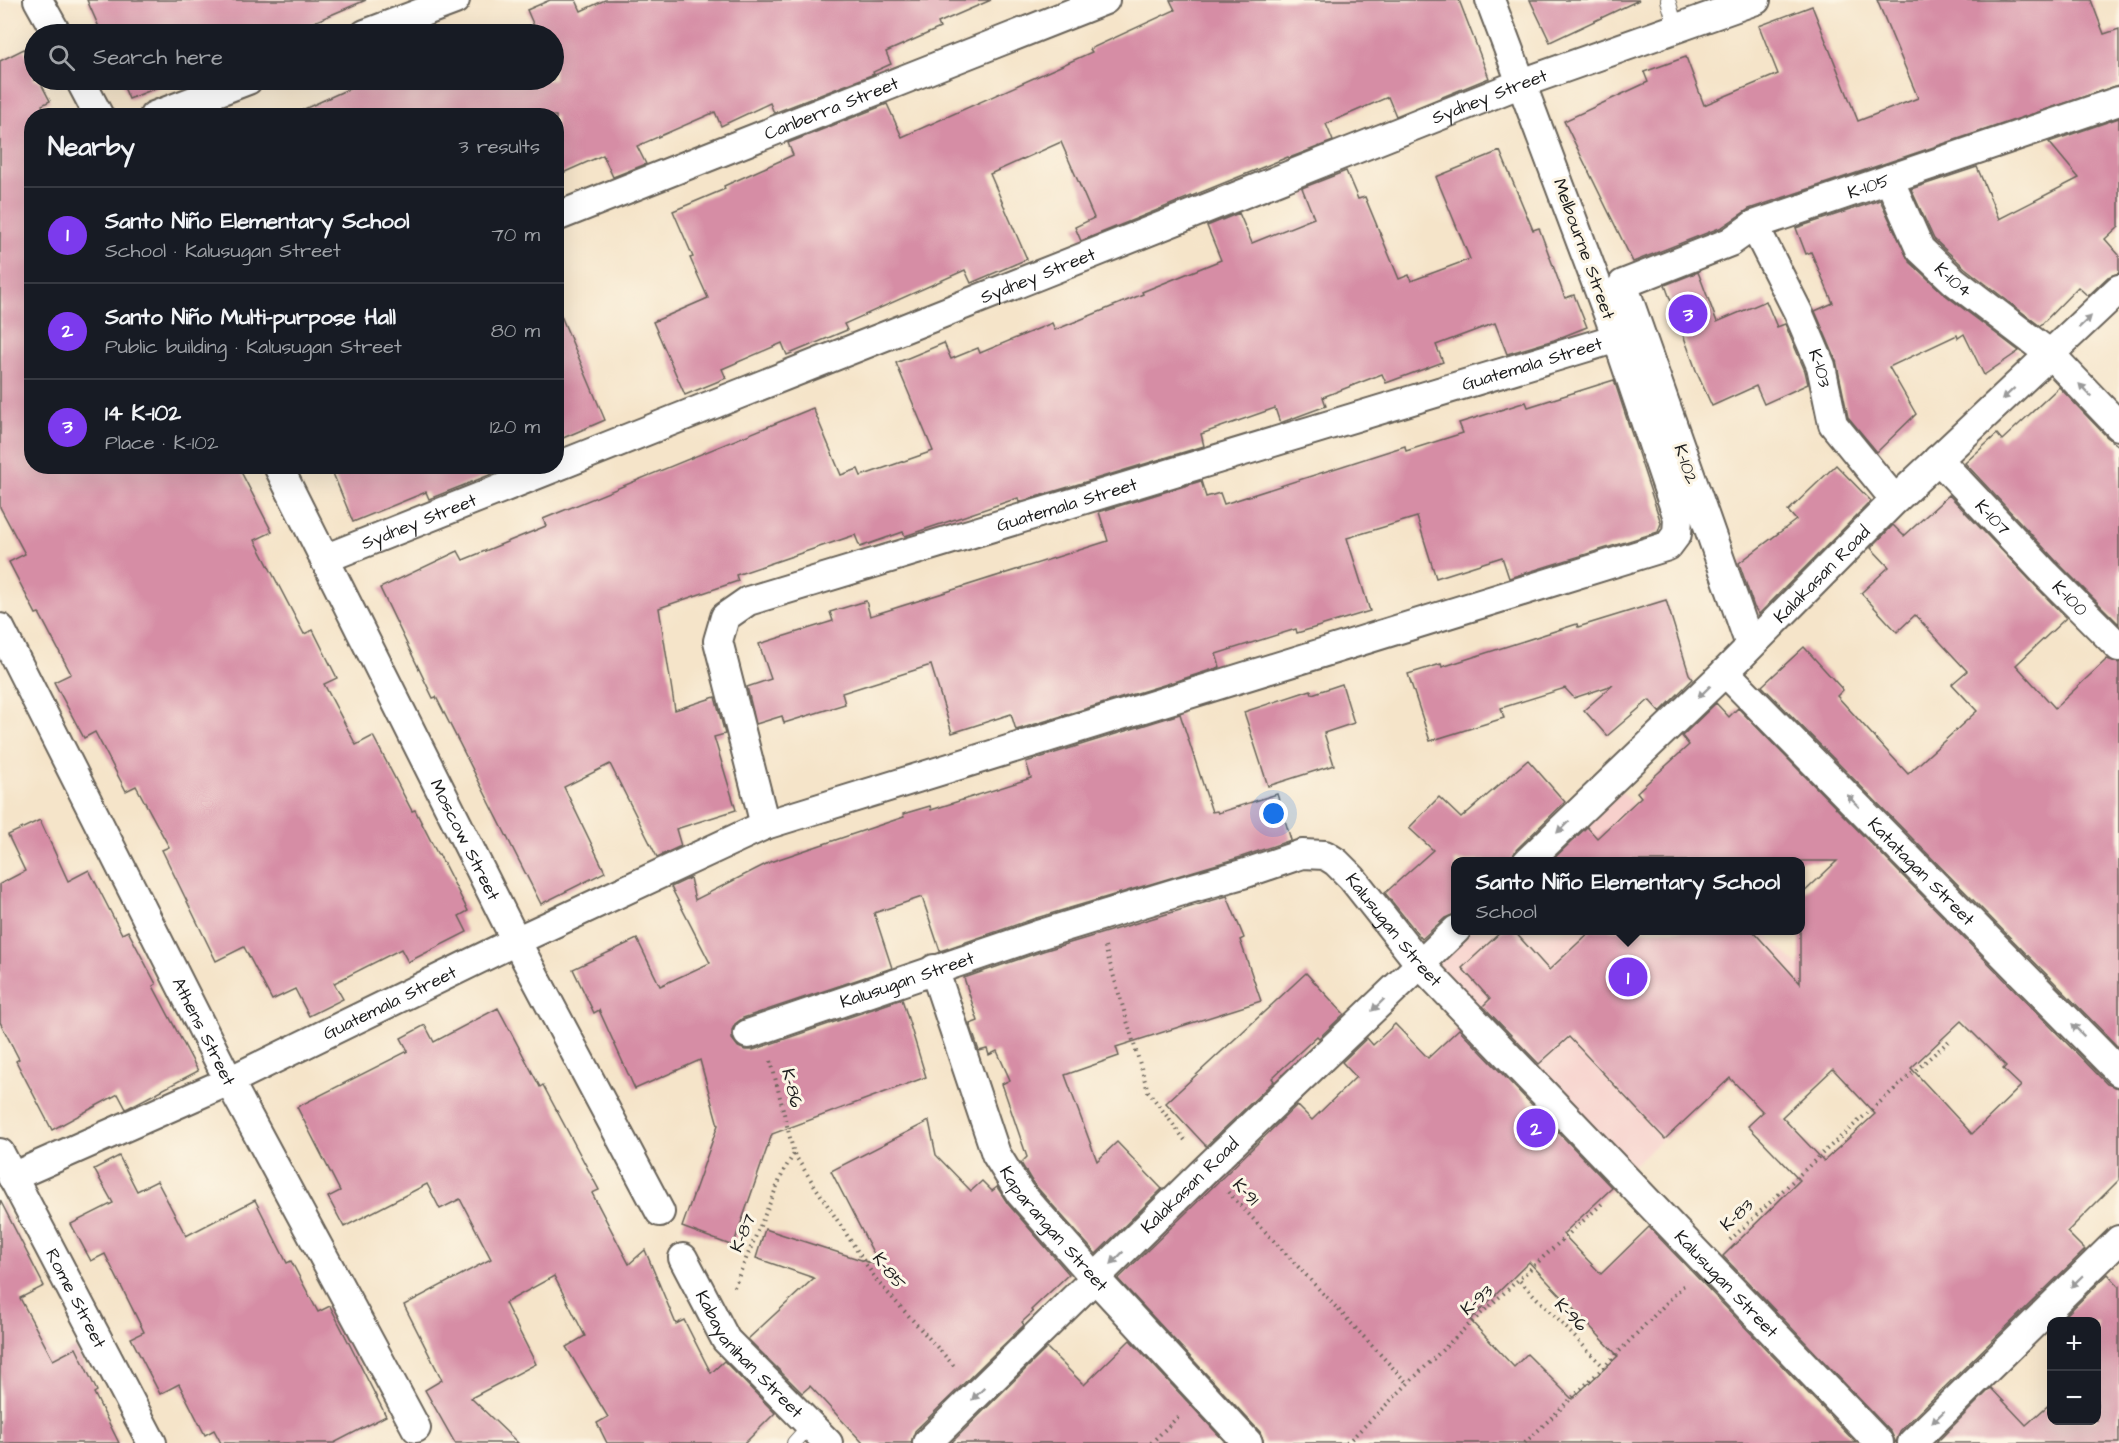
<!DOCTYPE html>
<meta charset="utf-8">
<style>
:root{--surface:#171b24;--page:#242831;--text:#f1f3f6;--muted:#9ea1a6;--line:#363941;--accent:#7c3aed}
body{margin:0;font-family:"Architects Daughter",sans-serif;background:var(--page);color:var(--text)}
.controls{position:absolute;right:18px;bottom:18px;display:grid;overflow:hidden;border-radius:12px;box-shadow:0 6px 24px #0002}
.controls button{width:54px;height:54px;display:grid;place-items:center;padding:0;border:0;border-bottom:2px solid var(--line);background:var(--surface);color:var(--text);font:30px sans-serif}
.you{position:absolute;left:1274px;top:814px;width:21px;height:21px;margin:-15px;border:4px solid #fff;border-radius:50%;background:#1a73e8;box-shadow:0 0 0 9px #1a73e833}
.badge{display:grid;place-items:center;width:39px;height:39px;border-radius:50%;background:var(--accent);color:#fff;font-size:20px;font-weight:700}
.pin{position:absolute;translate:-50% -50%;border:3px solid #fff;box-shadow:0 2px 6px #0006}
.popup{position:absolute;left:1451px;top:857px;width:354px;height:78px;box-sizing:border-box;display:grid;place-content:center;border-radius:12px;background:var(--surface);filter:drop-shadow(0 2px 4px #0005);font-size:20px;white-space:nowrap;color:var(--muted)}
.popup b{font-size:22px;color:var(--text)}
.popup::after{content:'';position:absolute;left:50%;top:100%;margin-left:-12px;border:12px solid transparent;border-top-color:var(--surface)}
.list{margin:0;padding:0;list-style:none}
h2{display:flex;justify-content:space-between;align-items:center;height:78px;margin:0;padding:0 24px;font-size:26px}
h2 small{font-size:20px;font-weight:400;color:var(--muted)}
.list li{display:grid;grid-template-columns:39px 1fr auto;gap:18px;align-items:center;box-sizing:border-box;height:96px;padding:0 24px;border-top:2px solid var(--line)}
.list b{display:block;font-size:22px;white-space:nowrap}
.list p{margin:0;font-size:20px;white-space:nowrap;color:var(--muted)}
.list em{font-size:20px;font-style:normal;color:var(--muted)}
.icon{flex:none;width:33px;height:33px;fill:none;stroke:currentColor;stroke-width:2;stroke-linecap:round;stroke-linejoin:round}
.map{position:relative;flex:none;width:2119px;height:1443px;overflow:hidden}
.search{position:absolute;background:var(--surface);box-shadow:0 6px 24px #0002;left:24px;top:24px;width:540px;height:66px;display:flex;align-items:center;gap:15px;box-sizing:border-box;padding:0 21px;border-radius:33px;color:var(--muted);font-size:22px}
.panel{position:absolute;background:var(--surface);box-shadow:0 6px 24px #0002;left:24px;top:108px;width:540px;height:366px;border-radius:24px}
.map>svg:first-child{display:block}
.built{fill:#f7d0cc}
.building{fill:#d68da5;fill-rule:evenodd}
.lines{fill:none;stroke-linecap:round;stroke-linejoin:round}
.lane-casing{stroke:#686259;stroke-width:16}
.street-casing{stroke:#686259;stroke-width:32}
.path{stroke:#686259;stroke-width:4;stroke-dasharray:1.5 4.5;stroke-linecap:butt}
.lane{stroke:#fff;stroke-width:14}
.street{stroke:#fff;stroke-width:28}
.oneway{fill:#999}
.labels{text-anchor:middle;dominant-baseline:central;stroke-width:6;stroke-linejoin:round;paint-order:stroke}
.street-label{font-size:18px;fill:#1c1c1c;stroke:#fcf5e5}
</style>
<div class="map">
<svg width="2119" height="1443" viewBox="0 0 2119 1443">
<rect width="100%" height="100%" fill="#fcf5e5"/>
<filter id="ink" filterUnits="userSpaceOnUse"><feTurbulence type="fractalNoise" baseFrequency=".0167" numOctaves="2"/><feDisplacementMap in="SourceGraphic" scale="12" xChannelSelector="R" yChannelSelector="G"/><feConvolveMatrix kernelMatrix="1 2 1 2 8 2 1 2 1" color-interpolation-filters="sRGB"/></filter>
<filter id="wash" filterUnits="userSpaceOnUse"><feTurbulence type="fractalNoise" baseFrequency=".008" numOctaves="4" result="noise"/><feDisplacementMap in="SourceGraphic" scale="24" xChannelSelector="R" yChannelSelector="G"/><feGaussianBlur stdDeviation="1.35" result="paint"/><feColorMatrix in="noise" values="0 0 0 0 0 0 0 0 0 0 0 0 0 0 0 0 0 1.4 0 .05"/><feComposite in="paint" operator="in"/></filter>
<g filter="url(#wash)">
<rect width="100%" height="100%" fill="#f5e4c9"/>
<g class="built">
<path d="M1621,791L1693,861L1545,862Z"/>
<path d="M1470,931H1763L1824,990L1627,1171L1434,965Z"/>
</g>
<g id="blocks">
<g class="building">
<path d="M87,0H366L286,34H102Z"/>
<path d="M550,0H576L581,11L605,0H991L938,23L940,28L886,52L891,64L873,72L874,74L774,113L770,103L721,126L715,112L637,146L646,164L613,177L603,155L556,176V116H289L368,80H554V34H515L534,26L527,10Z"/>
<path d="M1170,0H1459L1489,78L1396,116L1388,97L1326,124L1333,141L1289,158L1288,157L1081,241L1075,227L1094,218L1061,142L990,174L1027,259L971,283L965,270L844,324L847,330L787,355L782,343L722,369L726,378L685,395L653,322L708,298L690,258L693,257L673,211L725,189L724,186L793,155L788,143L887,104L902,137L1092,52L1090,49L1175,10Z"/>
<path d="M1530,0H1639L1550,42Z"/>
<path d="M1877,0H2091L2104,34L2119,29V85L1749,209L1722,227L1633,262L1564,121L1648,82L1644,72L1686,57L1704,105L1778,74L1759,26L1812,6L1858,121L1918,98Z"/>
<path d="M24,49L34,71V80H39L50,101L42,105L47,116H32V466H238L272,532L255,540L304,634L313,630L337,678L324,684L356,745L373,736L412,811L415,810L438,855L439,854L468,911L459,916L467,932L408,962L401,949L334,983L343,999L309,1016L295,989L272,1000L244,947L216,961L162,850L169,847L136,786L126,791L95,732L84,738L54,682L71,674L39,613L36,614L9,562L25,554L0,507V61Z"/>
<path d="M121,80H176L129,99Z"/>
<path d="M2119,118V226L2105,239L2119,255V273L2108,277L2088,296L2078,287L2040,326L1965,268L1934,239L1911,189L1977,167L1999,219L2079,178L2049,142Z"/>
<path d="M1500,151L1533,230L1539,228L1565,298L1574,295L1587,327L1554,340L1507,354L1495,323L1436,345L1443,362L1386,383L1382,374L1323,397L1326,406L1280,423L1275,408L1201,434L1204,446L1019,502L1018,498L905,536L903,532L860,547L855,535L736,575L738,581L659,608L675,710L715,697L725,734L714,737L736,810L676,829L681,846L657,857L610,764L564,787L605,872L541,904L436,697L433,698L380,588L458,551L463,560L546,526L543,519L813,408L841,475L858,469L861,476L933,451L896,363L944,343L951,359L978,348L980,353L1052,323L1055,330L1143,294L1142,292L1221,260L1207,226L1239,213L1252,243L1314,218L1302,188L1346,171L1358,199L1365,197L1399,279L1409,275L1411,281L1470,259L1436,177Z"/>
<path d="M1880,200L1909,261L1944,294L2019,351L1984,375L1964,334L1958,338L1957,335L1889,367L1916,414L1877,452L1848,417L1836,360L1815,311L1833,303L1811,252L1806,254L1796,228Z"/>
<path d="M1698,272L1717,322L1766,301L1777,327L1785,324L1805,371L1808,384L1764,404L1756,386L1712,406L1697,373L1665,285Z"/>
<path d="M556,304L605,420L556,441Z"/>
<path d="M1614,380L1661,523L1658,532L1509,578L1502,557L1436,578L1417,517L1347,538L1370,611L1297,633L1296,629L1216,654L1220,667L1170,683L1016,730L1011,714L952,733L931,665L842,693L845,704L784,723L782,716L756,724L747,687L771,679L759,644L833,621L830,612L866,601L870,616L1108,541L1099,512L1201,481L1206,497L1220,493L1224,504L1405,446L1406,451L1463,433L1459,423L1526,402L1528,407Z"/>
<path d="M2059,387L2107,437L2119,446V624L2058,563L1965,463L1997,434L2002,440Z"/>
<path d="M1836,465L1871,501L1759,614L1754,607L1739,563L1796,520L1788,511Z"/>
<path d="M330,466H512L429,499L426,492L353,522Z"/>
<path d="M1949,495L2066,618L2016,665L2055,708L2107,659L2119,663V1048L1762,686L1804,647L1843,690L1837,696L1908,774L1977,711L1952,684L1967,671L1915,615L1897,632L1861,593L1889,567L1871,548L1893,525L1904,536Z"/>
<path d="M1666,600L1689,674L1693,679L1660,712L1649,700L1607,736L1584,710L1613,685L1574,698L1565,688L1501,708L1504,718L1430,741L1408,674L1441,664L1442,667L1577,624L1578,627Z"/>
<path d="M1342,684L1354,723L1324,733L1334,765L1268,786L1244,712L1311,690L1312,694Z"/>
<path d="M1716,703L1729,717L1738,708L2107,1084L2119,1088V1180L2067,1232L2085,1250L1900,1431L1896,1443L1891,1432L1723,1256L1800,1180L1748,1126L1763,1112L1730,1078L1665,1139L1569,1037L1539,1064L1483,1006L1490,999L1462,968L1503,930H1513L1549,970L1592,930H1752L1800,983V896L1837,861H1551L1587,827L1597,838L1641,797L1637,792L1689,745L1682,736ZM1961,1021L2006,1066L2003,1069L2021,1086L1972,1134L1911,1068ZM1833,1069L1875,1114L1824,1161L1782,1117Z"/>
<path d="M1180,714L1212,812L1217,811L1218,813L1277,794L1291,840L1241,857L1033,919L940,951L922,897L874,913L892,968L743,1018L735,1024L732,1030V1039L738,1047L745,1050H753L902,999L926,1077L772,1134L733,1246L682,1227L718,1125L700,1060L635,1089L599,1010L594,1013L573,969L637,939L660,986L710,963L671,887L690,878L695,900L770,862L904,817L903,814L930,806L931,810L1031,778L1026,762Z"/>
<path d="M1528,760L1565,802L1516,850L1511,861H1455V914L1445,918L1422,939L1385,893L1433,850L1409,828L1439,797L1461,818Z"/>
<path d="M40,820L68,881L89,870L122,934L128,931L156,984L153,986L198,1071L126,1109L118,1094L52,1130L16,1061L19,1059L0,1022V884L25,871L8,835Z"/>
<path d="M1227,896L1244,938L1240,940L1261,1001L1116,1047L1119,1056L1065,1075L1097,1161L1117,1142L1162,1189L1096,1254L1033,1183L1021,1163L1027,1157L1002,1084L1010,1080L997,1051L989,1055L987,1049L979,1051L970,1024L978,1021L964,978L1043,951Z"/>
<path d="M1306,973L1344,1014L1319,1038L1317,1036L1272,1078L1274,1081L1206,1146L1166,1103Z"/>
<path d="M498,1008L540,1087L543,1085L599,1190L592,1193L629,1264L645,1250L676,1324L684,1320L711,1373L724,1361L775,1413L745,1443H607L597,1423L608,1417L566,1347L585,1336L554,1276L505,1303L536,1364L471,1398L518,1443H455L425,1390L442,1380L404,1305L491,1259L460,1199L440,1209L427,1184L344,1227L328,1197L340,1191L297,1107L408,1051L401,1038L425,1025L434,1042Z"/>
<path d="M1395,1024L1428,1058L1459,1029L1612,1188L1563,1234L1601,1274L1649,1227L1856,1443H1264L1260,1432L1118,1279L1297,1105L1312,1120L1356,1077L1342,1062L1367,1038L1373,1045ZM1529,1262L1618,1356L1572,1399L1527,1354L1514,1367L1470,1320Z"/>
<path d="M929,1121L936,1155L971,1191L982,1181L992,1191L997,1187L1008,1204L1069,1274L1031,1310L1033,1312L1022,1322L1024,1325L915,1431L911,1443H863L810,1386L802,1393L748,1339L814,1278L756,1258L765,1229L880,1266L831,1171Z"/>
<path d="M119,1156L137,1191L157,1181L186,1236L255,1200L287,1263L291,1261L318,1312L330,1306L386,1416L334,1443H221L214,1430L205,1435L179,1384L160,1394L131,1338L144,1332L105,1254L91,1261L71,1224L113,1203L94,1169Z"/>
<path d="M0,1200L44,1286L20,1298L53,1360L76,1348L97,1391L94,1393L119,1443H0Z"/>
<path d="M2108,1274L2119,1286V1443H1936L1991,1388L2026,1425L2052,1402V1420H2097V1322H2059Z"/>
<path d="M1130,1340L1226,1443H951L1047,1348L1084,1385Z"/>
</g>
</g>
</g>
<g filter="url(#ink)">
<use href="#blocks" fill-opacity="0" stroke="#686259" stroke-width="1.5"/>
<g class="lines">
<g class="lane-casing">
<g id="lane">
<path d="M1668,0L1676,28"/>
<path d="M794,1443L810,1425"/>
</g>
</g>
<g class="street-casing">
<g id="street">
<path d="M38,0L57,34"/>
<path d="M365,34L455,0"/>
<path d="M80,80L99,116"/>
<path d="M154,116L248,80"/>
<path id="s1" d="M1889,179L1920,249L1954,281L2050,354L2119,426"/>
<path id="s2" d="M556,217L1105,0"/>
<path id="s3" d="M1754,225L1798,312L1821,366L1833,424L1895,500"/>
<path id="s4" d="M1938,459L2046,574L2119,647"/>
<path id="s5" d="M278,466L516,941L660,1212"/>
<path id="s6" d="M324,559L1522,83L1756,0"/>
<path id="s7" d="M0,628L229,1081L416,1428"/>
<path id="s8" d="M1750,645L1623,284L1730,242L1754,225L2119,101"/>
<path id="s9" d="M1725,672L2119,1072"/>
<path id="s10" d="M765,825L718,641L725,617L748,601L1617,338"/>
<path id="s11" d="M1527,862L1725,672L1895,500L2119,289"/>
<path id="s12" d="M934,969L996,1154L1020,1193L1096,1279L1248,1443"/>
<path id="s13" d="M748,1034L1038,935L1182,891L1246,873L1302,854L1325,855L1336,862L1352,878L1420,964L1879,1443"/>
<path id="s14" d="M0,1153L152,1443"/>
<path id="s15" d="M12,1177L229,1081L516,941L765,825L1668,546L1677,534L1678,518L1617,338L1490,0"/>
<path id="s16" d="M683,1258L726,1340L828,1443"/>
<path id="s17" d="M927,1443L1206,1169L1456,930"/>
<path d="M1912,1443L2119,1240"/>
</g>
</g>
<g class="path">
<path d="M1105,947L1148,1091L1187,1143"/>
<path d="M771,1061L794,1154L877,1281L956,1368"/>
<path d="M1228,1192L1408,1384"/>
<path d="M1730,1240L1826,1150L1951,1039"/>
<path d="M1520,1281L1604,1367"/>
<path d="M734,1287L784,1170L794,1154"/>
<path d="M1151,1443L1179,1416"/>
<path d="M1347,1443L1462,1331L1605,1201"/>
<path d="M1525,1443L1604,1367L1684,1285"/>
</g>
<use href="#lane" class="lane"/>
<use href="#street" class="street"/>
</g>
<defs><path id="oneway-solid" d="M-6-.8H1V-3.2L6.5 0L1 3.2V.8H-6Z" transform="scale(1.5)"/></defs>
<g class="oneway">
<use href="#oneway-solid" transform="translate(2085 322) rotate(-43)"/>
<use href="#oneway-solid" transform="translate(2085 390) rotate(-134)"/>
<use href="#oneway-solid" transform="translate(2008 394) rotate(137)"/>
<use href="#oneway-solid" transform="translate(1704 692) rotate(136)"/>
<use href="#oneway-solid" transform="translate(1853 801) rotate(-135)"/>
<use href="#oneway-solid" transform="translate(1563 827) rotate(136)"/>
<use href="#oneway-solid" transform="translate(1378 1005) rotate(136)"/>
<use href="#oneway-solid" transform="translate(2078 1030) rotate(-135)"/>
<use href="#oneway-solid" transform="translate(1117 1258) rotate(135)"/>
<use href="#oneway-solid" transform="translate(2077 1281) rotate(136)"/>
<use href="#oneway-solid" transform="translate(978 1394) rotate(136)"/>
<use href="#oneway-solid" transform="translate(1938 1417) rotate(136)"/>
</g>
</g>
<g class="labels">
<g class="street-label">
<text stroke="none"><textPath href="#s6" startOffset="1254">Sydney Street</textPath></text>
<text stroke="none"><textPath href="#s2" startOffset="296">Canberra Street</textPath></text>
<text stroke="none"><textPath href="#s8" startOffset="648">K-105</textPath></text>
<text transform="translate(1584 249) rotate(70)">Melbourne Street</text>
<text stroke="none"><textPath href="#s6" startOffset="768">Sydney Street</textPath></text>
<text stroke="none"><textPath href="#s1" startOffset="122">K-104</textPath></text>
<text stroke="none"><textPath href="#s10" startOffset="1062">Guatemala Street</textPath></text>
<text stroke="none"><textPath href="#s3" startOffset="158">K-103</textPath></text>
<text transform="translate(1686 464) rotate(71)">K-102</text>
<text stroke="none"><textPath href="#s10" startOffset="576">Guatemala Street</textPath></text>
<text stroke="none"><textPath href="#s4" startOffset="80">K-107</textPath></text>
<text stroke="none"><textPath href="#s6" startOffset="102">Sydney Street</textPath></text>
<text stroke="none"><textPath href="#s11" startOffset="412">Kalakasan Road</textPath></text>
<text stroke="none"><textPath href="#s4" startOffset="192">K-100</textPath></text>
<text stroke="none"><textPath href="#s5" startOffset="418">Moscow Street</textPath></text>
<text stroke="none"><textPath href="#s9" startOffset="280">Katatagan Street</textPath></text>
<text stroke="none"><textPath href="#s13" startOffset="708">Kalusugan Street</textPath></text>
<text stroke="none"><textPath href="#s13" startOffset="168">Kalusugan Street</textPath></text>
<text stroke="none"><textPath href="#s15" startOffset="416">Guatemala Street</textPath></text>
<text stroke="none"><textPath href="#s7" startOffset="452">Athens Street</textPath></text>
<text transform="translate(792 1088) rotate(76)">K-86</text>
<text stroke="none"><textPath href="#s17" startOffset="368">Kalakasan Road</textPath></text>
<text transform="translate(1246 1192) rotate(47)">K-91</text>
<text transform="translate(1737 1215) rotate(-43)">K-83</text>
<text stroke="none"><textPath href="#s12" startOffset="290">Kaparangan Street</textPath></text>
<text transform="translate(743 1233) rotate(-67)">K-87</text>
<text transform="translate(889 1271) rotate(52)">K-85</text>
<text stroke="none"><textPath href="#s13" startOffset="1194">Kalusugan Street</textPath></text>
<text stroke="none"><textPath href="#s14" startOffset="164">Rome Street</textPath></text>
<text transform="translate(1477 1300) rotate(-41)">K-93</text>
<text transform="translate(1571 1315) rotate(46)">K-96</text>
<text stroke="none"><textPath href="#s16" startOffset="118">Kabayanihan Street</textPath></text>
</g>
</g>
</svg>
<div class="controls">
<button>+</button>
<button>−</button>
</div>
<div class="you"></div>
<div class="pin badge" style="left:1628px;top:977px">1</div>
<div class="popup"><b>Santo Niño Elementary School</b>School</div>
<div class="pin badge" style="left:1536px;top:1128px">2</div>
<div class="pin badge" style="left:1688px;top:314px">3</div>
<div class="search"><svg class="icon" aria-label="search" viewBox="0 0 24 24"><circle cx="10" cy="10" r="6"/><path d="M15 15l6 6"/></svg>Search here</div>
<section class="panel">
<h2>Nearby<small>3 results</small></h2>
<ul class="list">
<li><span class="badge">1</span><div><b>Santo Niño Elementary School</b><p>School · Kalusugan Street</p></div><em>70 m</em></li>
<li><span class="badge">2</span><div><b>Santo Niño Multi-purpose Hall</b><p>Public building · Kalusugan Street</p></div><em>80 m</em></li>
<li><span class="badge">3</span><div><b>14 K-102</b><p>Place · K-102</p></div><em>120 m</em></li>
</ul>
</section>
</div>
